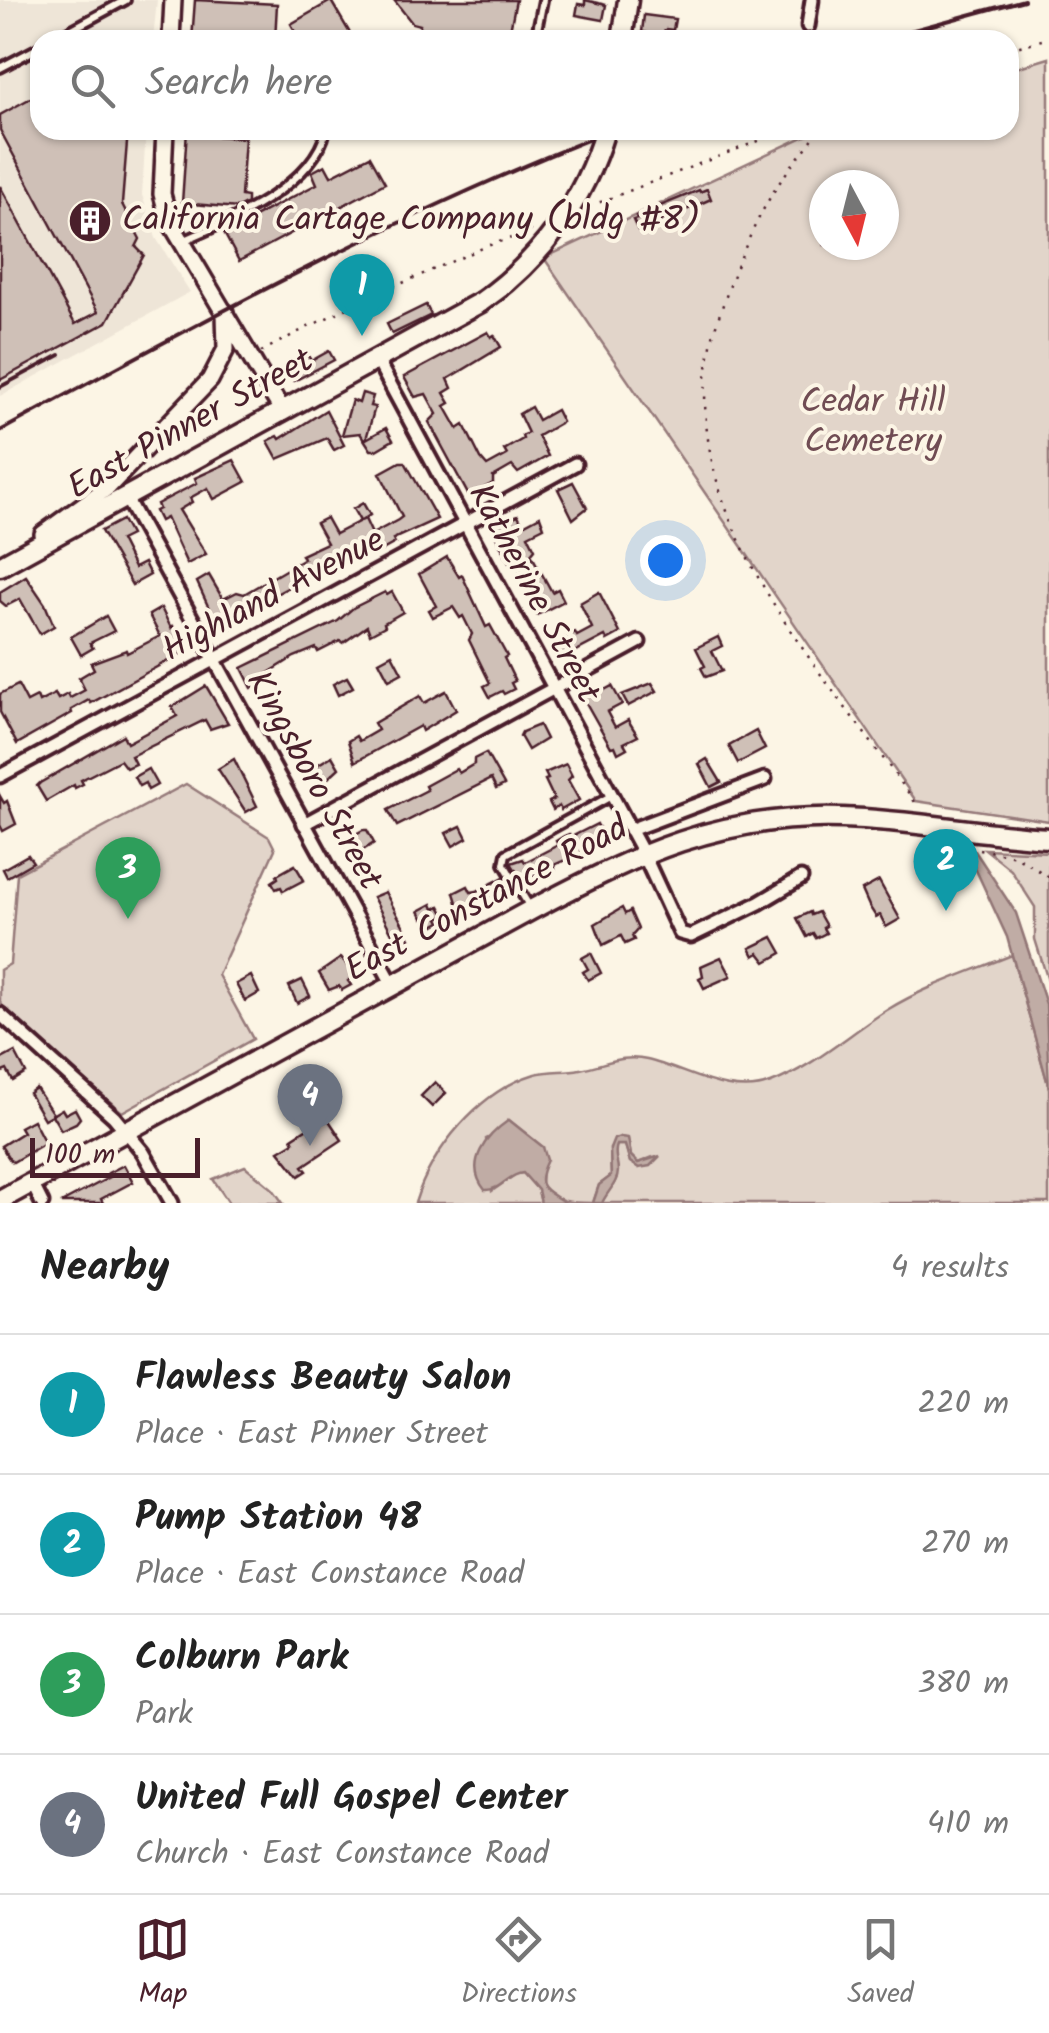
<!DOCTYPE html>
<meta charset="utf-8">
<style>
:root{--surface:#fff;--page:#f6f6f6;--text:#222;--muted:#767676;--line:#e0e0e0;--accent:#4a1f2b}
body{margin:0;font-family:Kalam,sans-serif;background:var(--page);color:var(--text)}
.compass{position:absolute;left:809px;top:170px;width:90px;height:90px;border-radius:50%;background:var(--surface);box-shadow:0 2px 8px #0004;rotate:173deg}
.scale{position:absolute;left:30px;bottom:25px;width:170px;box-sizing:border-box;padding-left:10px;border:5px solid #4a1f2b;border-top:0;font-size:28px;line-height:35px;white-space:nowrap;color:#4a1f2b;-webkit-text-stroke:8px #fcf5e5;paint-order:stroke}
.you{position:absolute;left:665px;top:560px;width:35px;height:35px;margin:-25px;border:8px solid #fff;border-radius:50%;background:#1a73e8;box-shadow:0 0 0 15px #1a73e833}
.badge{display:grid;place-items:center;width:65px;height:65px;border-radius:50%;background:var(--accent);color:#fff;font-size:32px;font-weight:700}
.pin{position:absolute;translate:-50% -82px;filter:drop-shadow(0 2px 5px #0008)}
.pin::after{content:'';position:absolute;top:52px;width:35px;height:30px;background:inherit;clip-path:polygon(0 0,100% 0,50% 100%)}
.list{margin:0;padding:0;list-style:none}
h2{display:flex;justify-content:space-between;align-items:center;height:130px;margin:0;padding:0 40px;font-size:42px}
h2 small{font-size:32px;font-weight:400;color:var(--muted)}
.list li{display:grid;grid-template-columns:65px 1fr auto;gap:30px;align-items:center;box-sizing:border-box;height:140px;padding:0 40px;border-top:2px solid var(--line)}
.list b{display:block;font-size:38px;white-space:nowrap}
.list p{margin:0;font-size:32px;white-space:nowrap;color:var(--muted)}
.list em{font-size:32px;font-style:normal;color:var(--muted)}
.icon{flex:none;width:55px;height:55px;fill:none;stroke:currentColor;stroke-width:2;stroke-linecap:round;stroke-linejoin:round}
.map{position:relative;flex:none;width:1049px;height:1203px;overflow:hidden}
.search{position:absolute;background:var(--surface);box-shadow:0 2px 8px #0004;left:30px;right:30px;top:30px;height:110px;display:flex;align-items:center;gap:25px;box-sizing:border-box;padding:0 35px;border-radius:30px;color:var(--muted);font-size:38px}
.sheet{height:690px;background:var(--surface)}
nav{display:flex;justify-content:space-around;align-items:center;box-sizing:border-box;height:140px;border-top:2px solid var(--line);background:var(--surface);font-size:28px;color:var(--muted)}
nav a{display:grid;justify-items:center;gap:5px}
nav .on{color:var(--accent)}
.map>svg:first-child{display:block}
.built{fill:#eee5d7}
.green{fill:#e2d5ca;stroke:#967a7a;stroke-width:2.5;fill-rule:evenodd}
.water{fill:#c0aca5;stroke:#917474;stroke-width:2.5}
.building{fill:#cfc0b7;stroke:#4a1f2b;stroke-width:2.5}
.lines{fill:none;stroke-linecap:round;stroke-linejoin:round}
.service-casing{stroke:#4a1f2b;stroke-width:14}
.minor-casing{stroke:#4a1f2b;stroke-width:19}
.tertiary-casing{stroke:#4a1f2b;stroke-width:22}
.secondary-casing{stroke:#4a1f2b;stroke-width:25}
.primary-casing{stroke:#4a1f2b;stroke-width:25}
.path{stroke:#4a1f2b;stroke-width:2.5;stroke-dasharray:2.5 8;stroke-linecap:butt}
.service{stroke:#fcf5e5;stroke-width:6}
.minor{stroke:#fcf5e5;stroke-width:11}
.tertiary{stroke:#fcf5e5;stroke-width:15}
.secondary{stroke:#fcf5e5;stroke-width:18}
.primary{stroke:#fcf5e5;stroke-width:18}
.rail{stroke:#4a1f2b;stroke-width:4}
.secondary-bridge-casing{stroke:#4a1f2b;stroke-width:25;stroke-linecap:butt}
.secondary-bridge{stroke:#fcf5e5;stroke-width:18}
.labels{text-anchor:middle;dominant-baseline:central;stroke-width:8;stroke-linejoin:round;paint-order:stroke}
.poi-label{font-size:35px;fill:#4a1f2b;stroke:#fcf5e5;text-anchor:start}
.park-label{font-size:35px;fill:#704c53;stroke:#fcf5e5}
.street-label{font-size:35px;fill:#4a1f2b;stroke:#fcf5e5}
</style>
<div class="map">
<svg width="1049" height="1203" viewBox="0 0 1049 1203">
<rect width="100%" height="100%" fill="#fcf5e5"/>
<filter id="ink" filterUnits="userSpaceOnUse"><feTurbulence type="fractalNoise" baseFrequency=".01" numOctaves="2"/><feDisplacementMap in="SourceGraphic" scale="20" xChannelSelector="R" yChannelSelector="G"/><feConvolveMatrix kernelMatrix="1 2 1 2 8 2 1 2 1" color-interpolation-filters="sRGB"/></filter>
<g filter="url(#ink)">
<path class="built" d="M0,0H157L153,40H40V130H146L142,195L156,238L190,292L0,396Z"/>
<g class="green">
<path d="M1049,58V821L916,801L544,258L818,130H1009V70ZM824,185H884V245H824Z"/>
<path d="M186,784L269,837L275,849L218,975L253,1039L122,1112L5,1011L0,1001V970L10,964L17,874Z"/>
<path d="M985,849L1049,852V984L1035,939V907L1011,870Z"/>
<path d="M1012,955L1049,1088V1203H602C610,1183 621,1175 613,1152L617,1145H625L630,1162L639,1168L653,1157L638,1163L631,1156L628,1139L620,1137L610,1149L611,1176L599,1185L593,1203C571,1203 556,1203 541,1185L543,1147L509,1120L495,1135L486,1139L492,1191L516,1174L523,1173L538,1190L541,1203H415C432,1149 479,1091 535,1074C549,1070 566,1072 580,1069C604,1065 622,1054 647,1060C686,1069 730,1099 771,1083C813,1067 849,1034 887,1010C926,986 970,972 1012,955Z"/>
<path d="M245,1166L273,1189L283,1203H229L213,1179Z"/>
</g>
<g class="water">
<path d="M975,851L1016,913L1046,1004L1049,1088L1007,937L970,857L971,852Z"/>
<path d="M509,1120L543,1147L547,1160C533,1189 545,1188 565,1203H541L538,1190L523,1173C508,1174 500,1191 485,1190C463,1163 487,1135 509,1120Z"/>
<path d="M620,1137L628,1138L631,1156L638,1163L660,1156L650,1166L639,1168L630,1162L625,1145H617C613,1156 618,1159 618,1171C618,1183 607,1192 602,1203H593L599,1185L611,1176L610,1149L614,1139Z"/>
</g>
<g class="building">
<path d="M195,0L277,4L275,40H192Z"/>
<path d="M394,0H516L508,40H424L419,31L420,25L412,23Z"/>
<path d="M585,0L606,5L603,20L576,15L578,4L585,5Z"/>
<path d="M331,1L354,40H300L291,24Z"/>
<path d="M644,15L675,19L673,30L666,29L661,36L642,32Z"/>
<path d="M40,93V130H128L122,204L140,239L136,247L144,255L107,322L0,380V186L75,324L98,312L0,130V115Z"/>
<path d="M187,130H201V135L245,138L241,196L247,197V203L238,208L182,203Z"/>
<path d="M370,156L385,183L239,261L224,233L317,184L312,172L325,165L331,176Z"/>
<path d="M707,189L711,199L638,231L633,220L637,219L636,216L699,190L700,192Z"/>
<path d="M426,305L431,315L392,334L387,324Z"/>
<path d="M488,332L491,337L494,335L501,347L448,379L452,388L444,393L450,403L445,406L458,429L464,425L481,459L487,466L507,455L504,450L523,439L522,436L528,433L519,414L531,407L538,420L556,410L562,422L538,436L548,456L518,473L512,466L493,477V483L469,496L429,422L437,414L426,394L415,397L404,377Z"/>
<path d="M329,351L334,360L294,381L290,373L295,370L292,364L308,355L311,361Z"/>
<path d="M362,393L373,396L370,406L375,407L366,439L386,428L393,440L376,450H371L360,433L342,435L352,400L359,403Z"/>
<path d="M326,410L344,445L334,450L327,438L278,459L268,441L278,436L280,439Z"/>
<path d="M234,460L246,482L214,499L208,488L190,498L192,502L179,510L206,554L187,564L166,518L160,521L155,511L159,509L157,504L197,483L195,478Z"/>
<path d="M400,462H405L437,519L393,539L395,543L377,553L375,549L312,579L310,576L246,610L248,614L235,621L236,625L226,631L224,627L219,630L197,582L209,575L223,599L237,592L244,594L304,559L301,555L327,543L316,523L326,518L335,534L360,521L353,509L363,503L370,515L361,521L365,519L372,534L398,520L402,517L380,473Z"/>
<path d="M573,482L587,508L573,519L558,489Z"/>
<path d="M518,515L523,525L540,516L544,527L528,535L535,549L531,554L552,592L558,589L564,601L537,615L523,584L526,583L516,563L511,566L491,526Z"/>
<path d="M122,520L130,535L120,540L134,568L144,563L150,575L132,585L101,531Z"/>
<path d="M447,557L459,577L462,575L486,627L490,625L507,656L504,658L515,681L511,683L514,689L504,694L502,691L490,697L484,686L490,683L469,640L472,634L463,616L460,618L453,607L433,617L429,610L436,606L419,574Z"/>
<path d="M26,576L45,604L54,626L40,634L20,599L6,606L0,601V592Z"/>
<path d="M385,592L387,595L392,592L403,612L384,623L385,626L370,634L367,626L343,643L340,641L318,652L316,648L294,657L262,677L261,685L252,688L242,668L338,621L353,608Z"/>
<path d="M599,592L620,633L607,640L605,636L561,659L553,645L575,632L577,636L592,628L580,603Z"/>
<path d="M161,608L171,628L173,626L177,633L180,631L186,651L91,703L89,700L71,710L72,713L17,744L0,712V694L18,685L27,702L37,697L39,702L55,694L58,699L68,694L70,698L85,690L79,678L94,669L91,663L126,650L127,653L160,636L149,615Z"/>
<path d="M106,616L114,631L90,643L93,648L81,655L71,637Z"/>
<path d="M718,637L722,646L712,651L722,671L706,677L701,668L705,666L696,648Z"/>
<path d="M392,654L402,673L389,680L379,661Z"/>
<path d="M347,677L353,687L338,695L333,684Z"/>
<path d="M652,683L657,691L628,706L622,695Z"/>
<path d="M206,686L228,723L210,729L205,720L131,756L135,764L126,768L120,760L81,780L83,784L75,788L74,785L46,801L37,786L40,783L123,735L127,743L177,716L172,707Z"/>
<path d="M612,686L622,704L607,712L615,727L628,720L638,736L624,743L627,748L618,753L615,746L611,747L585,701L587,696L596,691L597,694Z"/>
<path d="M446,691L456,710L422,731L420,726L355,762L348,741L356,736L359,741L378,730L374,723L420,696L424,703Z"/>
<path d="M539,725L546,739L528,750L520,736L522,732Z"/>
<path d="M756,731L765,749L738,763L729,746Z"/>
<path d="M486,753L504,785L496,789L491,779L397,826L388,810L427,790L425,786L456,769L459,773L474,764V759Z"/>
<path d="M332,756L339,768L326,780L317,765Z"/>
<path d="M234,759L257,806L246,812L218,769Z"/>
<path d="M707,759L721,782L711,787L699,764Z"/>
<path d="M566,764L572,776L568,780L579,800L561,810L559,806L553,810L549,802L554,799L545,780L548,779L545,773Z"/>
<path d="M148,769L157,785L148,790L145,783L139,786L134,777Z"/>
<path d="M0,796L4,803L7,801L16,824L3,831L0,825Z"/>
<path d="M597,824L604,838L600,840L602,844L554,865L555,869L547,873L545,870L530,878L532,881L525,885L511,863L523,859L525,862L558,845L556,841L564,836L569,834L571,837Z"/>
<path d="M461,826L467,838L453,846L446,833Z"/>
<path d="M363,830H367L374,843L352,857L343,841Z"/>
<path d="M28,855L33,862L7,877L3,869Z"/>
<path d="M295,865L304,880L283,891L281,887L276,889L272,882L278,878L277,875Z"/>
<path d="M504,877L512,892L462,918L454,893L468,886L471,892L477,891Z"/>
<path d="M879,881L900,919L886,927L880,915L876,917L869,906L862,890Z"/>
<path d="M385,892L410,938L398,945L373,897Z"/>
<path d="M432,904L434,909L440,906L445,915L439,918L441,922L429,928L419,911Z"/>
<path d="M622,908L625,914L630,911L638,929L632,936L634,940L625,944L621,936L603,945L595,924Z"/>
<path d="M810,912L811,915L818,912L826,926L823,928L826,933L816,938L813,933L807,937L797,918Z"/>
<path d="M773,937L782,953L766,962L759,953L754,956L750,948Z"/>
<path d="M591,953L601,973L588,980L583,972L588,969L582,958Z"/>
<path d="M721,957L731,976L704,988L699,978L703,976L701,966Z"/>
<path d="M341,958L353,972L350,974L352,978L348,981L351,985L342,990L339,986L329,990L319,973Z"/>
<path d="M251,976L259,993L245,1001L236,984Z"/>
<path d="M302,980L310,996L297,1003L289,986Z"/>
<path d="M15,1052L26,1073L13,1081L7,1070L0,1073V1060Z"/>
<path d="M435,1082L446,1093L432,1107L421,1096Z"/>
<path d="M36,1088L53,1114L44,1119L29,1093Z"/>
<path d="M62,1109L65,1114L75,1109L80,1118L76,1123L61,1130L52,1115Z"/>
<path d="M326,1116L342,1140L303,1166L307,1171L299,1176L279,1151L294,1142L292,1138Z"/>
<path d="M33,1120L45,1143L13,1162L10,1160L1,1146L23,1132L20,1127Z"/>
<path d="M124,1165L133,1182L101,1199L103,1203H61L110,1177L108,1173Z"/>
</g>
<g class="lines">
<g class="service-casing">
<g id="service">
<path d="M52,40L126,0"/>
<path d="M535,40L543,0"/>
<path d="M0,68L40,47"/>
<path d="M183,241C229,221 314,186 326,130"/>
<path d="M531,909L504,864L506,854L611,796"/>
</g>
</g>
<g class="minor-casing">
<g id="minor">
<path d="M808,26L812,0"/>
<path d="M377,360L643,853L680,933L691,936L759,903L801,878"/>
<path d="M126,498L393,985"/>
<path d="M0,776L575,464"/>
<path d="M304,824L639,642"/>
<path d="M630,830L765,779"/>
<path d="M0,1014L114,1117L143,1152L172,1203"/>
<path d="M32,1183L42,1203"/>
</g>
</g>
<g class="tertiary-casing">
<g id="tertiary">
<path d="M171,40L173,0"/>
<path d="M165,130L162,194L169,220L283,412"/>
<path d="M43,534L108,487L210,380L226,349L225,312"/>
</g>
</g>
<g class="secondary-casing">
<g id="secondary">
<path d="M622,40L628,0"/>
<path d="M0,566L481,302"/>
</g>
</g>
<g class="primary-casing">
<path id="primary" d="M0,1200L531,910C637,854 720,814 843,818C912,820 980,834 1049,838"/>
</g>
<g class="path">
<path d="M1009,49L1049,38"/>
<path d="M818,130C808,148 793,162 782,179C754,219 735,270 719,316C656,502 822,667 919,808"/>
<path d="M590,206L787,130"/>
<path d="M261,352C331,313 405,282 478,250C497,241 517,238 536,228"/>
<path d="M979,849L1016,856L1049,877"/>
</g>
<use href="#service" class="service"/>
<use href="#minor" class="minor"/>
<use href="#tertiary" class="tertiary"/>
<use href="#secondary" class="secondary"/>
<use href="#primary" class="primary"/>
<g class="rail">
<path d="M877,40L1024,0"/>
<path d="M0,387L60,355"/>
<path d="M0,431C200,322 401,212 613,130"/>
</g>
<g class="secondary-bridge-casing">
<path id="secondary-bridge" d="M481,302C541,260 584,201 605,130"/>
</g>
<use href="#secondary-bridge" class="secondary-bridge"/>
</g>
</g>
<defs>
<g id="building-disc" transform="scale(2.25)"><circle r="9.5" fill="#4a1f2b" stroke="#fcf5e5"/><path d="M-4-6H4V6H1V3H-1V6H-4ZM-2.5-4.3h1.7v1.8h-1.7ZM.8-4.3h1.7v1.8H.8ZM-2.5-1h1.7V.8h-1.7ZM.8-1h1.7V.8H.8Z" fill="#fff"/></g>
</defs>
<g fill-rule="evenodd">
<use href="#building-disc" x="90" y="221"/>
</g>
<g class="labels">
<g class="poi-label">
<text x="122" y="221">California Cartage Company (bldg #8)</text>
</g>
<g class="park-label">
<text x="873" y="403">Cedar Hill<tspan x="873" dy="40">Cemetery</tspan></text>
</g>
<g class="street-label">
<text transform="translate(191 425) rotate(-29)">East Pinner Street</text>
<text transform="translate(533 594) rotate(62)">Katherine Street</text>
<text transform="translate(274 596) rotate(-28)">Highland Avenue</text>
<text transform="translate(313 781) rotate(61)">Kingsboro Street</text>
<text transform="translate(487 900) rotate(-28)">East Constance Road</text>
</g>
</g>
</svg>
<svg class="compass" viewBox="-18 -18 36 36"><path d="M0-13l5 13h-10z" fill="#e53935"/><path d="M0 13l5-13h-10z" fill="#767676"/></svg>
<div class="scale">100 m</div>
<div class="you"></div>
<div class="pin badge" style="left:362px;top:336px;background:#0f9aa8">1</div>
<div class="pin badge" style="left:946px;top:911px;background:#0f9aa8">2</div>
<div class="pin badge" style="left:128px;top:919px;background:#2e9e5b">3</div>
<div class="pin badge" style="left:310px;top:1146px;background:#6b7280">4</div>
<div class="search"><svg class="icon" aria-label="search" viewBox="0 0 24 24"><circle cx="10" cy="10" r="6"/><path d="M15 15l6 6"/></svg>Search here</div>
</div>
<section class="sheet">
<h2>Nearby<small>4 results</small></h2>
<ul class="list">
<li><span class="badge" style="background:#0f9aa8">1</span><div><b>Flawless Beauty Salon</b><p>Place · East Pinner Street</p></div><em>220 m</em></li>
<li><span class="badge" style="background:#0f9aa8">2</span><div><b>Pump Station 48</b><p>Place · East Constance Road</p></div><em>270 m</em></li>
<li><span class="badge" style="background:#2e9e5b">3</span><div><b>Colburn Park</b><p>Park</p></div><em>380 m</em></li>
<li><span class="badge" style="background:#6b7280">4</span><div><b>United Full Gospel Center</b><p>Church · East Constance Road</p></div><em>410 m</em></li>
</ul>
</section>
<nav>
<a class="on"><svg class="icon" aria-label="map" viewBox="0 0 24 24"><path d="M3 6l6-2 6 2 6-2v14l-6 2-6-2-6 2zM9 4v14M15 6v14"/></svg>Map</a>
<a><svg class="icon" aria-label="directions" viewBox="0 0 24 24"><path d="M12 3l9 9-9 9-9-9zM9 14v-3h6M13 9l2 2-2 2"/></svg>Directions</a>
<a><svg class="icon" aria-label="saved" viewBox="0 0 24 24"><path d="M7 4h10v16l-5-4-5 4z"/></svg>Saved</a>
</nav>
